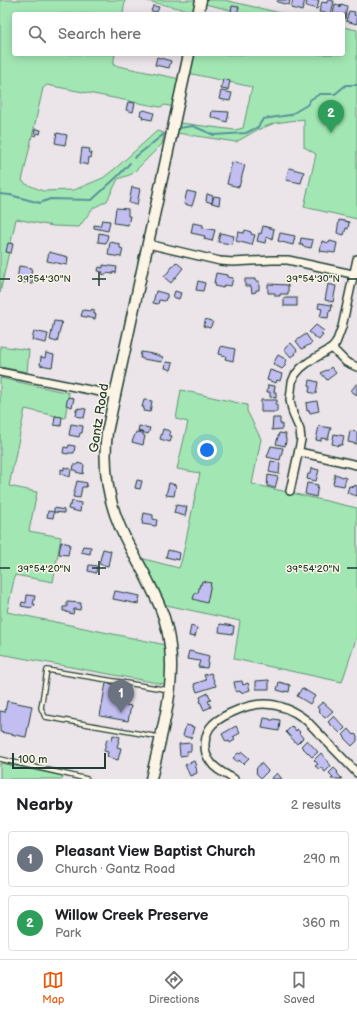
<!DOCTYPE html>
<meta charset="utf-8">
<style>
:root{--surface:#fff;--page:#f6f6f6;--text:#202124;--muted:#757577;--line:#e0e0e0;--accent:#ea580c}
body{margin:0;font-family:"Balsamiq Sans",sans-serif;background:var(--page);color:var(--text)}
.scale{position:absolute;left:12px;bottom:10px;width:94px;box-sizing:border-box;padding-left:4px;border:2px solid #1f3d34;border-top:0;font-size:11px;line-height:14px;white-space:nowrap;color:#1f3d34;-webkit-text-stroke:3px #fcf5e5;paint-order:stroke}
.you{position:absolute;left:207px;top:450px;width:14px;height:14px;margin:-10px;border:3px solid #fff;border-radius:50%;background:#1a73e8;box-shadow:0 0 0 6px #1a73e833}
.badge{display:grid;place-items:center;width:26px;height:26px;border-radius:50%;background:var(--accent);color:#fff;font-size:13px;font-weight:700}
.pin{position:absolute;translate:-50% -33px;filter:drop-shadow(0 1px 2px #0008)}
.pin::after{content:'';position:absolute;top:21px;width:14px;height:12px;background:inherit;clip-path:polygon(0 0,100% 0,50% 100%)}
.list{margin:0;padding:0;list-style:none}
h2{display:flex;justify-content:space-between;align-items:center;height:52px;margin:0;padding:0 16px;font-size:17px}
h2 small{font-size:13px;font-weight:400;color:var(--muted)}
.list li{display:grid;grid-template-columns:26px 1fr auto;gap:12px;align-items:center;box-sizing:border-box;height:56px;margin:0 8px 8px;padding:0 8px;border:1px solid var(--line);border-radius:4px}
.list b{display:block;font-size:15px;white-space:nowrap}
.list p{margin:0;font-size:13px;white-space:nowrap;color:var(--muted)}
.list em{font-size:13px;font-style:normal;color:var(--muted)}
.icon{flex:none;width:22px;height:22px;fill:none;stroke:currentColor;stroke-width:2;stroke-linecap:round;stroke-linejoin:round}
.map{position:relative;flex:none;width:357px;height:779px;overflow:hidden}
.search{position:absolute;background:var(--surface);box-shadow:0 2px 10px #0003;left:12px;right:12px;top:12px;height:44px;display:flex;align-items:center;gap:10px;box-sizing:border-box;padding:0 14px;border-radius:4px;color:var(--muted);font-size:15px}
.sheet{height:180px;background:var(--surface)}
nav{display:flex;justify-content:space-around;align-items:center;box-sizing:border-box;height:56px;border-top:1px solid var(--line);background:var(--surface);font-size:11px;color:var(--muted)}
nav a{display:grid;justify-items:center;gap:2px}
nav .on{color:var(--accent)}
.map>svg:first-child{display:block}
.green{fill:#a2e7b3;stroke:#609274}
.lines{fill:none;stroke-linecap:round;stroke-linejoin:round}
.stream{stroke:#59939a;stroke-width:2}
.building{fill:#c3bef1;stroke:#1f3d34}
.lane-casing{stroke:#1f3d34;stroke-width:6}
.street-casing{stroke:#1f3d34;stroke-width:10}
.secondary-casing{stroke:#1f3d34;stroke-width:13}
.lane{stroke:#fcf5e5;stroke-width:3.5}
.street{stroke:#fcf5e5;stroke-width:7}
.secondary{stroke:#fcf5e5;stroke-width:10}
.ticks{fill:none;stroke:#1f3d34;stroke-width:1.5}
.labels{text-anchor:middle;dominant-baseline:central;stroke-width:3;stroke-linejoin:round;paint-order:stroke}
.street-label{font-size:13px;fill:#1f3d34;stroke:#fcf5e5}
.ticks-label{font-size:10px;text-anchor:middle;fill:#1f3d34;stroke:#fcf5e5;stroke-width:3;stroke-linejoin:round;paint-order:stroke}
</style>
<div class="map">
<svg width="357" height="779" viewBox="0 0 357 779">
<rect width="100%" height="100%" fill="#ebe4e9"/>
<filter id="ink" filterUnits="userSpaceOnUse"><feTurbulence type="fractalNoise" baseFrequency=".025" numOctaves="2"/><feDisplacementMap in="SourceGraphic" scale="8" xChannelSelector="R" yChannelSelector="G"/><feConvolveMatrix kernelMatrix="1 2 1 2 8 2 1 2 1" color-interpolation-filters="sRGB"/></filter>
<g filter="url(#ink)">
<g class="green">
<path d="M0,0H125L123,14H14V54H115L113,65L180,79L174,107L165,105L160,107L47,85L43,88L22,181L26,184L43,191L74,190L103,178L117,167L157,131L164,133L162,144L132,174L118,179L107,201L93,208L79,227L53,226L16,219L0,293Z"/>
<path d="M143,0H197L195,12Z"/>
<path d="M206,0H224L285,14H243V13L205,4Z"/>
<path d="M343,27L357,30V219L304,207L316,154L304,147V119L275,123L257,130L236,142L177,133L180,123L235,130L243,128L252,87L188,73L192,54H343Z"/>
<path d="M0,346L29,350L27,372L0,367Z"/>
<path d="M0,378L69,393L65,418L25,409L9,486L37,492L29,531L61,537L53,582L15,575L7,612L166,645L167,681L163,684L0,654Z"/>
<path d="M181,390L247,405V411L261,439L252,484L357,508V636L342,682L234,659L240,621L162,604L140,558L179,568L182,559L200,473L177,469L188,422L176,419Z"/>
<path d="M0,763L63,776L62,779H0Z"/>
</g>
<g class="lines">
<g class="stream">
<path d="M179,128L193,126L214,135L246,133L258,127L263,119L290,115L307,105L311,99L320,94H335L346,85H357"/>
<path d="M134,158L164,134"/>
<path d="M0,194L10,195L40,203L50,199L92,200L119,175L130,163"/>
</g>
</g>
<g class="building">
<path d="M278,0H290L289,5L277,2Z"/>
<path d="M293,0H305L302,11L291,8Z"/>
<path d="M307,0H319L317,9L306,6Z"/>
<path d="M327,0L334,1L331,14L319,12L322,2L327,3Z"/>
<path d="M335,4L340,5L339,7L340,8L341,4L347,6L345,19L343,18V14H333Z"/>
<path d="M153,6L159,7L157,12L151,11Z"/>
<path d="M232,6L239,7L237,14L231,12Z"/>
<path d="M349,11L355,12L354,15L357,16V24L346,21Z"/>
<path d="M157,57L171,61L169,68L155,65Z"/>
<path d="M223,79L230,81L228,90L221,89Z"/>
<path d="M221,91L232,93L230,101L219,99Z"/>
<path d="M128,102L135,103L133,112L126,110Z"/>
<path d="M144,110L154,113L152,120L142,118L143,116L140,115L141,111H143Z"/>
<path d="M212,111L229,112L227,122L211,117Z"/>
<path d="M35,129L41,130L40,134L37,133L36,136L34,135Z"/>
<path d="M57,133L67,135L65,145L55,143Z"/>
<path d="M82,148L90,149L89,153H92L91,158L89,157L88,165L80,163Z"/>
<path d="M232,162L245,165L239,187L227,184Z"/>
<path d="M289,168L304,172L301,183L286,180Z"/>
<path d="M132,187L140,189L137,205L129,203Z"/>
<path d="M187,191L196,193L192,206L184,204Z"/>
<path d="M207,194L213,196L212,203L206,201Z"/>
<path d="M214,196L220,197L219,205L212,203Z"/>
<path d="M116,208L128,209V216H130L128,225L114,223Z"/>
<path d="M102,220L110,221L108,231L94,228V225L100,226Z"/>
<path d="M339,220L349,222L348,229L346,228L344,235L337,233Z"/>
<path d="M193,223L203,225V228L215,230L212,241L204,239L205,236L191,233Z"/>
<path d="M263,226L274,229L272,239L266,237L265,243L257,241L259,233L261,234Z"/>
<path d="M245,230L251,232V234L255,235L252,245L236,241L238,232L244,233Z"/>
<path d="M99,233L108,235L106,243L98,242Z"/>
<path d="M220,233L234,236L232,244L218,242Z"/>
<path d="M280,233L295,236L293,245L278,241Z"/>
<path d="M301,238L313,240L311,248L302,246L303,245H300Z"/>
<path d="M322,241L329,243L330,241L337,243L335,253L320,251Z"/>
<path d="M110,242L120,244V248L123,249L121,257L108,255Z"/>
<path d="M8,243L13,244L11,253L6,252Z"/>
<path d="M49,252L68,257L67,265L47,261Z"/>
<path d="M176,262L183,268L171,283L164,277Z"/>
<path d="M103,265L117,267L116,273L113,272V274L106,273V275L102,274L103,272L98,271L99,267L103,268Z"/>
<path d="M19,266L32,268L30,279H33L32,284L17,281Z"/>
<path d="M216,273L227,275V277L233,278L231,286L224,285L223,288L215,286L216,283H214Z"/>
<path d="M245,279H255V281H259V290H256V292L252,293L251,286H245Z"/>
<path d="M198,281L205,283L203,291L196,290Z"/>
<path d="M268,284L288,285V294H280V296H275V293H268Z"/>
<path d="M328,284L336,286L333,302L325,300Z"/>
<path d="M156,291L167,294V298H166L165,301L159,300L158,304L153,303Z"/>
<path d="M175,291L181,293L179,299L173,297Z"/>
<rect x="284" y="298" width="13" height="8"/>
<path d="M319,303L332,305L331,311H329L328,318L320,317L322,309L318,308Z"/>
<path d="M92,309L94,310V314H96L95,319L81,316L83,310L91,311Z"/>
<path d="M206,319L213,322L210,328L203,326Z"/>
<path d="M54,321L62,322L57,342L50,340Z"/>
<path d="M316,325L324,331L321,334L323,335L319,340L309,332Z"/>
<path d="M34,331L48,334L46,343L32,340Z"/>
<path d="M306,334L312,343L302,349L296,341Z"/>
<path d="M291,343L297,350L295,353L296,354L291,357L284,349Z"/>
<path d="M221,346L235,349L233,361L225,359L226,356L219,354Z"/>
<path d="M141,352L153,354L163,357L162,362L142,359V358H140Z"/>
<path d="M46,353L54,355L52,367L40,365L41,357L45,358Z"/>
<path d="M278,355L287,360L284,364L286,365L282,369L273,364Z"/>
<path d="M166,362L173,363L171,370L165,368Z"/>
<path d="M331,367L336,373L327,380L321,373L326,370L327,371Z"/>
<path d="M270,370L282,374L280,381L277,380L276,383L267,380Z"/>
<path d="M310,380L318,382L316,394L309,392L310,386L309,385Z"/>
<path d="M357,383V395L351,391Z"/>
<path d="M268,385L275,386L274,392H276V398L270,397V392H267Z"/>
<path d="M68,397L74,398L72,407L66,405Z"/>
<path d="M144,400L152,401L150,412L143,411L144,407H142Z"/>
<path d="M261,400H277V403H276V405H277V412H261Z"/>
<path d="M317,401L319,411L310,413L309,410L307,411L306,403Z"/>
<path d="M78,408L86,409L84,418L76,416L77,411H76V409L78,410Z"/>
<path d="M55,416L62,417L61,426L54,425Z"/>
<path d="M273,418H280V424H282V429L272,430Z"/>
<path d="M71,424L83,426L82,433H80L79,437L69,435Z"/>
<path d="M139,426L150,428L148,434L138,431Z"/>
<path d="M319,426L331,428L328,439L321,438V441L316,440Z"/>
<path d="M163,429L170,431L169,435L172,436L170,442L160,439Z"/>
<path d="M350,431L357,432V444L348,442Z"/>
<path d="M136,432L143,433V435L145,436L143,445L132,442Z"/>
<path d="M279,433L286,434L285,438H286V441L285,446L276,444Z"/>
<path d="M334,434L344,436L342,445H339V446L332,444Z"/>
<path d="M69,445L75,446L74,453H68V454L63,453L64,447L68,448Z"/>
<path d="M271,446L283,448L280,460L267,457Z"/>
<path d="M271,461L280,463L279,474L269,472Z"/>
<path d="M78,463L84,465L83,474L76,472V470H73L74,465H77Z"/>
<path d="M64,467L71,469L70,477L61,474V469L64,470Z"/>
<path d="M311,468L319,470L316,481L307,479L308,474H310Z"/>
<path d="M335,474L346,478L344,486L333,484Z"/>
<path d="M268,475L278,477L275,488L267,486Z"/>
<path d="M137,480L142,481L140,489L135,488Z"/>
<path d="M77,481L87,483L86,487H82L80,498L73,497Z"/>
<path d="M169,483L176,485L174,496L166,495Z"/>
<path d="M307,483L318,485L316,497L305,494Z"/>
<path d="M355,485L357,486V496L347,493L349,486L354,487Z"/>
<path d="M72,501L81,503L80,512L68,509L69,505H71Z"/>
<path d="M176,505L187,507L185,516L174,513Z"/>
<path d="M54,508L64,510V513L54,512Z"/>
<path d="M48,511L54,512L53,518L47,517Z"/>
<path d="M144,513L153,515V519L157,520L156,526L142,524Z"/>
<path d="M61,542L70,544L68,555L59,554Z"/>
<path d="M83,546L91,547L90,554L81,552Z"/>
<path d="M103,549L111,551L108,566L99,564Z"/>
<path d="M168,550L180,553L179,560L166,557Z"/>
<path d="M89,565L97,566L96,573L88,571Z"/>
<path d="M202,581L211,583L207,603L193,599L195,593H198L200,584L201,585Z"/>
<path d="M115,591L140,596L138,604L113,599Z"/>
<path d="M27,595L35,596L33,604H35L34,607L33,606L32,608L21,606L22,602L26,603Z"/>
<path d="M67,602L81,603L80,610L74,609L73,614L66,612V611H63V607H67Z"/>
<path d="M220,624L234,626L233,634L219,632Z"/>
<path d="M191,626L197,628L195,637L189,636Z"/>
<path d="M189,651L209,656L207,668L198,667L200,661L187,659Z"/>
<path d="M211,673L216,686L197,692L194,684L206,680L204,675Z"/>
<path d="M269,680V689H256V681Z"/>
<path d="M242,681L243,685L248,683L250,690L241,693L240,691L236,692L234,682Z"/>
<path d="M279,682L290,685L289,692L285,691V692L277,690Z"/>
<path d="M106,683L117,685L114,700H118L117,703L131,706L128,721L100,716Z"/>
<path d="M302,688L315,696L310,704L297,696Z"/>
<path d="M208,693L211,700L208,701L211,707L204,710L200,701L201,700L200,697Z"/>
<path d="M7,701L32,706L26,737L0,732V711L5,712Z"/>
<path d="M323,702L333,711L325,718L319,712L320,711L317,707Z"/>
<path d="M334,716L345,728L340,733L328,722Z"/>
<path d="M264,718L270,719V720H273L274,719L280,720L279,731L262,728Z"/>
<path d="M186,725L194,727L191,738L183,736Z"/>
<path d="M236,726L240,733L233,737L235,740L230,743L229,741L226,742L222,734Z"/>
<path d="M292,726L296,731L297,729L300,732L299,733L303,738L297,744L286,732Z"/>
<path d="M349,729L354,735L355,734L357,736V741L352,746L345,739L346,738L343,735Z"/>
<path d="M113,735L120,737L117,747L121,748L118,760L107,757L108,752L104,751L107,739L112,740Z"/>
<path d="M307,740L318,752L312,757L301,746Z"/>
<path d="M191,743V751H187V755L180,756L179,744Z"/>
<path d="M242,752L249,758L243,764L239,760L238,762L233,758L238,753L240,754Z"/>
<path d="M321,753L331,766L325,772L321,767L319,769L315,766L318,764L314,760Z"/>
<path d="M194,761L196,766L194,767H196L197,773L190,776L185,765Z"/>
<path d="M261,763L268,771L261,778L256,773H257L256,771L257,770L256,769Z"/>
<path d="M334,768L338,772L337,773L342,779H331L333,777L329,773Z"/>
<path d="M277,773L282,779H271Z"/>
</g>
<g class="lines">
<g class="lane-casing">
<g id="lane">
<path d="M159,737L45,717L41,708L47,670L169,690"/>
<path d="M0,759L87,779"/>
</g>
</g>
<g class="street-casing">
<g id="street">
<path d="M148,244L220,261L233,262L272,260H288L357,275"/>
<path d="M332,348L346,362L357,367"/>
<path d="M0,372L115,395"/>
<path d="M299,452L357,465"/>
<path d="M290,491L301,440L300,430L293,414L290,400L292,382L295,375L301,368L310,361L332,348L336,343L342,327L357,259"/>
<path d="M234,779C226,774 215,770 210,761C202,751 204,733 213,724C224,714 249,704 264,704C280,704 293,710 306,720L357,773"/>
</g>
</g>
<g class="secondary-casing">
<g id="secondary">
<path d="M198,14L201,0"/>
<path d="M151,779C162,730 179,680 167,629C163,609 153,592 144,573C136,558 127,543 120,527C107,497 103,465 107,432L189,54"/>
</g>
</g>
<use href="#lane" class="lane"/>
<use href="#street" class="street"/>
<use href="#secondary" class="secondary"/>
</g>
</g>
<path class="ticks" d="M99,272V286M0,279H10M92,279H106M347,279H357M99,561V575M0,568H10M92,568H106M347,568H357"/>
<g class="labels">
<g class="street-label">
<text transform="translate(99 418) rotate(-81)">Gantz Road</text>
</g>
</g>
<g class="ticks-label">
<text x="44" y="282">39°54'30"N</text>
<text x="313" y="282">39°54'30"N</text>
<text x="44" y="572">39°54'20"N</text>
<text x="313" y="572">39°54'20"N</text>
</g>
</svg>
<div class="scale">100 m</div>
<div class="you"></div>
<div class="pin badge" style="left:121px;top:713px;background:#6b7280">1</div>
<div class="pin badge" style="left:331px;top:133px;background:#2e9e5b">2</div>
<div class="search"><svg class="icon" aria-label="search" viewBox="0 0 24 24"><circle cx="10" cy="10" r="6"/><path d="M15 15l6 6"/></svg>Search here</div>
</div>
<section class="sheet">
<h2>Nearby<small>2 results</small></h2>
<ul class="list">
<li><span class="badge" style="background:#6b7280">1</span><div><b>Pleasant View Baptist Church</b><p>Church · Gantz Road</p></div><em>290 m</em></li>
<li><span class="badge" style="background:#2e9e5b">2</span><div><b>Willow Creek Preserve</b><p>Park</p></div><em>360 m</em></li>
</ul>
</section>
<nav>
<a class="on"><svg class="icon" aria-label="map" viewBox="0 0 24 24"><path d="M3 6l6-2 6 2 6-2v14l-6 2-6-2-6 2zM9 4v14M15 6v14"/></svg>Map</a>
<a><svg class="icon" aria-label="directions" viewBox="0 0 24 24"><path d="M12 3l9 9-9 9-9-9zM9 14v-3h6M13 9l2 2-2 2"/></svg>Directions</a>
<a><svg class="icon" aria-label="saved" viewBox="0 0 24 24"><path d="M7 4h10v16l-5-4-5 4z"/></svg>Saved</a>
</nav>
